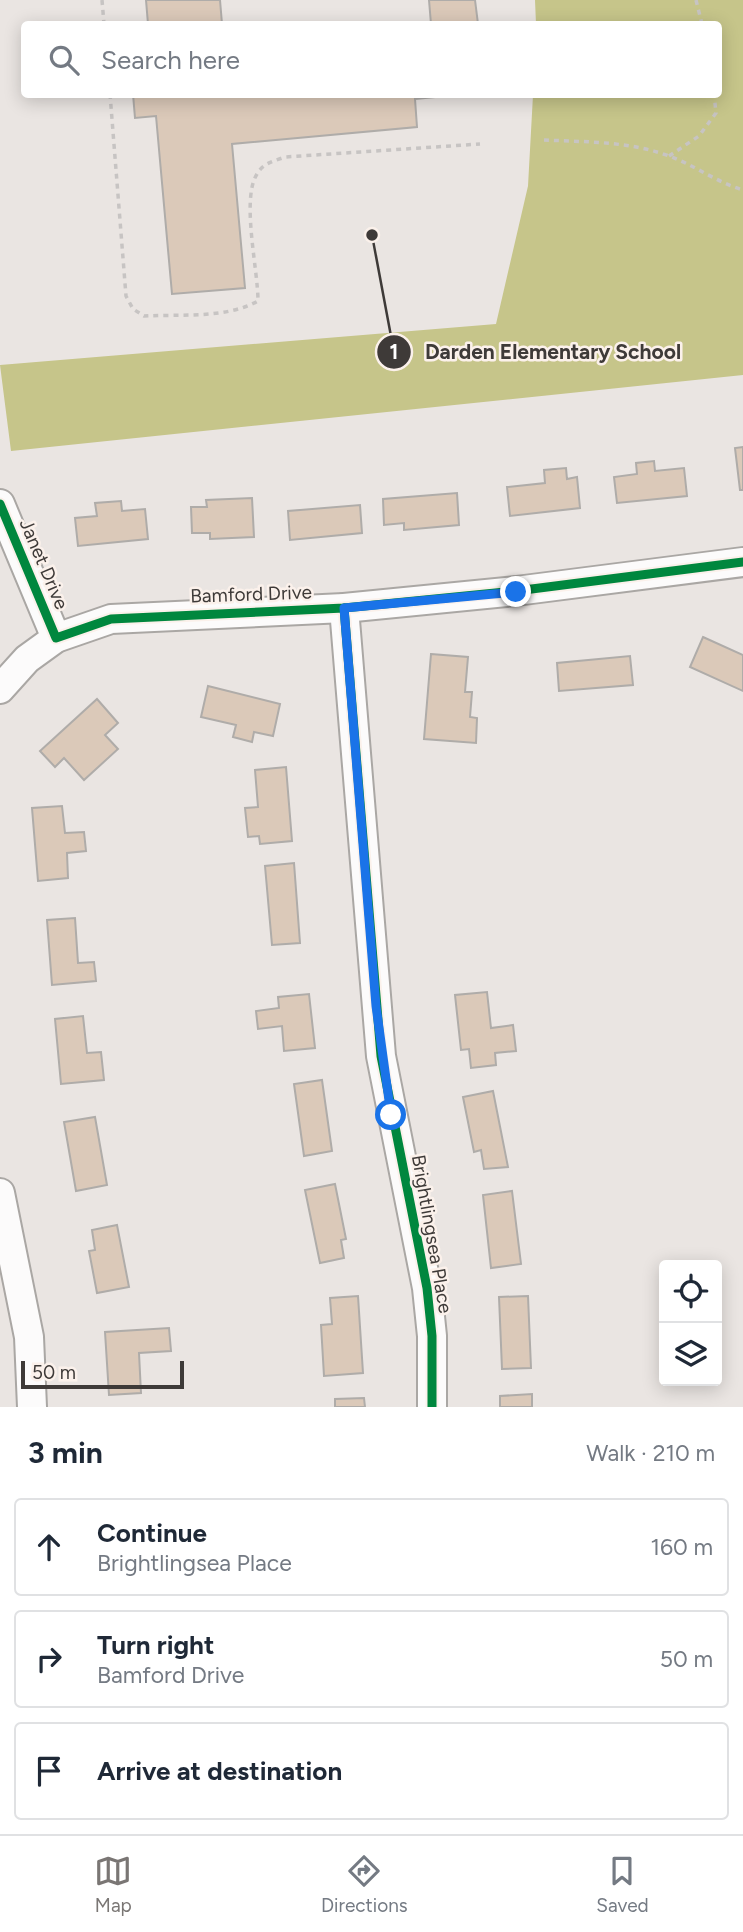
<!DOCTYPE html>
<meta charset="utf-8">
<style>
:root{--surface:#fff;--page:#f6f6f7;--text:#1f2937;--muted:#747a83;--line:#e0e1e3;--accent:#7a7674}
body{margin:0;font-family:Figtree,sans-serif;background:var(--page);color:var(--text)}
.controls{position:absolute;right:21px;bottom:21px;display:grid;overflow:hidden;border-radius:7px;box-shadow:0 4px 18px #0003}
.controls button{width:63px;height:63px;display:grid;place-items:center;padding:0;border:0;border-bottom:2px solid var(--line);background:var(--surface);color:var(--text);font:35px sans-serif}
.scale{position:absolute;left:21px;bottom:18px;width:163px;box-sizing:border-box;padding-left:7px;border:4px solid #3e3a38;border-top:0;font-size:19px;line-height:24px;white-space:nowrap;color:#3e3a38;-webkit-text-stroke:5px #fbf1eb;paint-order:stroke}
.stop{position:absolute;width:21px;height:21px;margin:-16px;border:5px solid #1a73e8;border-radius:50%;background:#fff}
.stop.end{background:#1a73e8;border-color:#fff;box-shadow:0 2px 7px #0008}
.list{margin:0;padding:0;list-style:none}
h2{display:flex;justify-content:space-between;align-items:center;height:91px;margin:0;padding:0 28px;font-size:30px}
h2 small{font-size:23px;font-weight:400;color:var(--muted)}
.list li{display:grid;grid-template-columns:46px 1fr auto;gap:21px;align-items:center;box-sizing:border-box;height:98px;margin:0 14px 14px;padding:0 14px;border:2px solid var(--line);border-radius:7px}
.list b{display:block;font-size:26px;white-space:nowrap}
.list p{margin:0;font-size:23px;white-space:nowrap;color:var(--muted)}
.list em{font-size:23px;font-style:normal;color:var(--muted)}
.icon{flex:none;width:38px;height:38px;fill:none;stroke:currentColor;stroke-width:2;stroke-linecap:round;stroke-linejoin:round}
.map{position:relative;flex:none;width:743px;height:1407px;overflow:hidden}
.search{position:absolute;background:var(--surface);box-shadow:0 4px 18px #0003;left:21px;right:21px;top:21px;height:77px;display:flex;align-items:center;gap:18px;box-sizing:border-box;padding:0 24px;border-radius:7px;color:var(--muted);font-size:26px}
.sheet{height:427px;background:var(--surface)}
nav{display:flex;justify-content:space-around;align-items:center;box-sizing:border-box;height:98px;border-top:2px solid var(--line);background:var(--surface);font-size:19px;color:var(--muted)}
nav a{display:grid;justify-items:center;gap:4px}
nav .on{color:var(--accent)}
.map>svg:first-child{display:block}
.forest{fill:#c6c58a}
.building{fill:#dbc9b9;stroke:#afaca9;stroke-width:2}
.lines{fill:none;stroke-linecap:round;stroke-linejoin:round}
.minor-casing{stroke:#aaa7a4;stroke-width:32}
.path{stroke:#c7c4c3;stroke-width:3.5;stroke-dasharray:5 5;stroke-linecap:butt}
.minor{stroke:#fcfbfb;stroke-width:28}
.cycleway-casing{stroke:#fbf1eb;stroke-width:13}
.cycleway{stroke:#00873e;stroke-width:9}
.route{stroke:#1a73e8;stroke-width:9}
.labels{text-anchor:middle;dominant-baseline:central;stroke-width:5;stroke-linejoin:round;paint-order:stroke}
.street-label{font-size:19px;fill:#3e3a38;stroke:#fbf1eb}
.leader{fill:none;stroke:#3e3a38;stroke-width:2.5}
.callout-dot{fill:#3e3a38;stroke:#fbf1eb;stroke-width:2.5}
.mark-label{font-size:21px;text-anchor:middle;font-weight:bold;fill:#fff}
.callout-label{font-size:21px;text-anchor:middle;font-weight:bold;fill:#3e3a38;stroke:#fbf1eb;stroke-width:5;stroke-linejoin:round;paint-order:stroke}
</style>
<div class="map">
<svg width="743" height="1407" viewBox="0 0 743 1407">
<rect width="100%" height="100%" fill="#eae5e2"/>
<path class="forest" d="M535,0H743V375L11,451L0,365L496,324L528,186L533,95L718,94V24H536Z"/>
<g class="building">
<path d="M146,0H220L222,24H148Z"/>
<path d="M429,0H475L478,24H431Z"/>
<path d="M133,94H466L415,99L417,127L232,144L245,288L172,294L156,116L135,118Z"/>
<path d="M743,447V490H740L735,448Z"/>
<path d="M654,461L655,471L684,468L687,496L617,503L614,477L637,474L636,463Z"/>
<path d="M566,468L567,479L577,477L580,508L510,516L507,487L545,483L544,470Z"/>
<path d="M457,493L459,525L404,530V523L384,525L383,499Z"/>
<path d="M252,498L254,537L210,539V533H192L191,507H207L206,500Z"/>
<path d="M121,501L122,511L145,509L148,539L78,546L75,518L97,516L95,503Z"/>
<path d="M360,505L362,533L290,540L288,511Z"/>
<path d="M703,637L743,655V691L690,667Z"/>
<path d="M431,654L468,657L465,692H472L470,717L477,718L476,743L424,739Z"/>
<path d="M630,656L633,685L559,691L557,663Z"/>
<path d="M208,686L280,704L273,736L254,732L252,742L233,737L236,725L201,717Z"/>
<path d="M97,699L118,723L105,735L118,749L84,780L64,758L55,767L40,751Z"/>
<path d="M286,767L292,841L260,844L259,836L248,837L245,808L258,807L255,770Z"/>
<path d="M62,806L65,833L84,832L86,851L67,853L68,878L38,881L32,808Z"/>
<path d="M294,863L300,943L272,945L265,866Z"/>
<path d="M75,918L78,963L94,962L96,981L52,985L47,920Z"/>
<path d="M487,992L491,1028L513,1025L516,1051L495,1053L496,1065L471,1068L469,1049L461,1050L455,995Z"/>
<path d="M309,994L315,1048L284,1051L282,1026L258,1029L256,1011L279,1008L278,997Z"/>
<path d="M83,1016L87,1053L101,1052L104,1080L61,1084L55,1019Z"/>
<path d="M322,1080L332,1151L304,1156L294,1084Z"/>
<path d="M493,1091L508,1167L484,1169L481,1150L474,1152L463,1097Z"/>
<path d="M95,1117L107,1185L76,1191L64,1122Z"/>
<path d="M335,1184L346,1239L341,1240L344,1258L320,1263L305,1190Z"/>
<path d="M512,1191L521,1264L491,1268L483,1195Z"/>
<path d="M117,1225L129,1287L97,1293L89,1251L95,1250L92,1230Z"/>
<path d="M358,1296L363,1373L324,1376L321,1325L332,1324L330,1298Z"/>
<path d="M528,1296L531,1368L502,1369L499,1297Z"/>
<path d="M169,1328L171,1351L139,1353L141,1393L109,1395L105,1332Z"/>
<path d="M532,1394V1407H500V1396Z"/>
<path d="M364,1398L365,1407H335V1399Z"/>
</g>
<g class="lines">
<g class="minor-casing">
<g id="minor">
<path d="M0,504L56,638"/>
<path d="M344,608L381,1056L427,1288L432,1336V1407"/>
<path d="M0,689L27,659L56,638L111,619L344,608L516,591L743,562"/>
<path d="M0,1193L29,1337L32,1407"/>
</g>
</g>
<g class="path">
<path d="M102,0L104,24"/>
<path d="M696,0L702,24"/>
<path d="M110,94L126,296L133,309L144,316C180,314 226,319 258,301C258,269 241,199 257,174C263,163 274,161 285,157L480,144"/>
<path d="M544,140C585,142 629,141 669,156C694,165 716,182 743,190"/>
<path d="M669,156L699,136L716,113L714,94"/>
</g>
<use href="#minor" class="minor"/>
<g class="cycleway-casing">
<g id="cycleway">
<path d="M0,504L56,638L111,619L344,608L516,591L743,562"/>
<path d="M344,608L381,1056L427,1288L432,1336V1407"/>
</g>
</g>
<use href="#cycleway" class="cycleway"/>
</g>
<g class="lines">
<path class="route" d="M391,1115L376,1006L344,608L516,592"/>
</g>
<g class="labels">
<g class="street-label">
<text transform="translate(44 564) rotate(67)">Janet Drive</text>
<text transform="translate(251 594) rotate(-2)">Bamford Drive</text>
<text transform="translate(432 1234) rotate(80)">Brightlingsea Place</text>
</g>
</g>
<path class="leader" d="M372 235L394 352"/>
<g class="callout-dot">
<circle cx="372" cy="235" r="7"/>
<circle cx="394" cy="352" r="18"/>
</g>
<g class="mark-label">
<text x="394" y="359">1</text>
</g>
<g class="callout-label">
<text x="553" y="359">Darden Elementary School</text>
</g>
</svg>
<div class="controls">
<button><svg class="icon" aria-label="locate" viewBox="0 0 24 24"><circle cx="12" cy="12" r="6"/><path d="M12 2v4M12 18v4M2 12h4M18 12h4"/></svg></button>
<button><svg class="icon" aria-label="layers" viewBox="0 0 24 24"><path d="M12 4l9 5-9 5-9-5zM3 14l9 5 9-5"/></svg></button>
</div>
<div class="scale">50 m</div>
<div class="stop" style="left:391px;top:1115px"></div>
<div class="stop end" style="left:516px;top:592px"></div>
<div class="search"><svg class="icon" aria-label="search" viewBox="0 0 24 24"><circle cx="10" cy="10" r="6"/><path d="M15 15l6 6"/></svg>Search here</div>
</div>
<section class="sheet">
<h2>3 min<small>Walk · 210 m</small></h2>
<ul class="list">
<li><svg class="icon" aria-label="ahead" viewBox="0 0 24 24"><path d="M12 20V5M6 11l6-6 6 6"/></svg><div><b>Continue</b><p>Brightlingsea Place</p></div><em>160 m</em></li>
<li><svg class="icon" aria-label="right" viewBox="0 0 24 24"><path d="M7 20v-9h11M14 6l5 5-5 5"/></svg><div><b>Turn right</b><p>Bamford Drive</p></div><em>50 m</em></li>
<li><svg class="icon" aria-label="arrive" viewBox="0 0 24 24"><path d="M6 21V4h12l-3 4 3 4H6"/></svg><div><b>Arrive at destination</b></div></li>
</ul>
</section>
<nav>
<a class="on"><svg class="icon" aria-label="map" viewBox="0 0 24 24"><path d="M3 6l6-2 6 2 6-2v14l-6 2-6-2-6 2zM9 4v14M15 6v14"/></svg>Map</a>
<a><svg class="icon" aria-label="directions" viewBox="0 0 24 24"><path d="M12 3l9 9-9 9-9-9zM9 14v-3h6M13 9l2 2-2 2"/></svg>Directions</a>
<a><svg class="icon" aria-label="saved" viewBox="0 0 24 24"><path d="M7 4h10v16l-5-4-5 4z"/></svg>Saved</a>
</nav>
